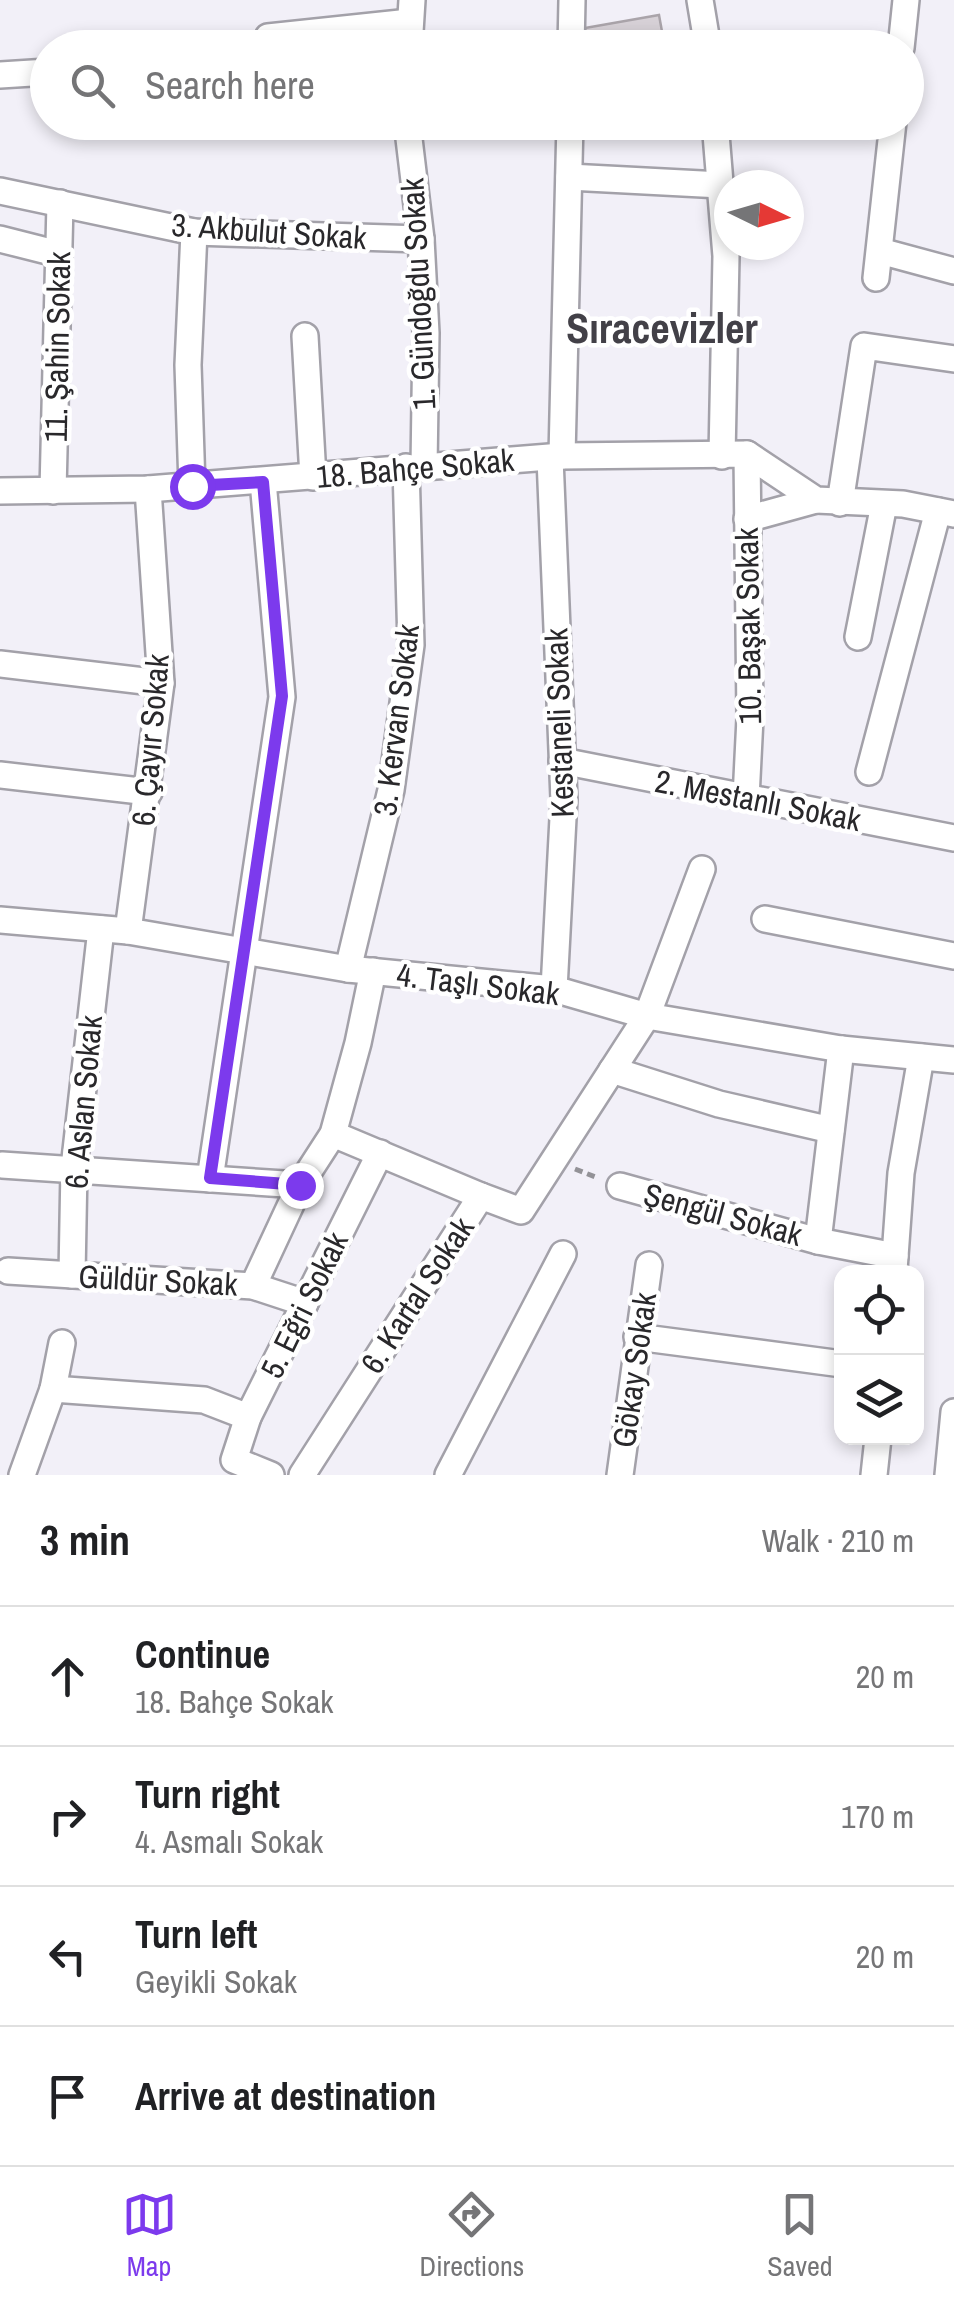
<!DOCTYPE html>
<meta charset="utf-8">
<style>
:root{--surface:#fff;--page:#f6f6f6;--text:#202124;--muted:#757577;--line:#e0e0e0;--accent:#7c3aed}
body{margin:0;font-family:"Archivo Narrow",sans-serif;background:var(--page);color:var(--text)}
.controls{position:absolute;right:30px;bottom:30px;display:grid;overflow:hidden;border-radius:20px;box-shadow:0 5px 15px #0003}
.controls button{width:90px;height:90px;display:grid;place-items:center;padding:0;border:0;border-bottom:2px solid var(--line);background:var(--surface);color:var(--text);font:50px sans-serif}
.compass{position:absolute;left:714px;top:170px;width:90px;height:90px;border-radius:50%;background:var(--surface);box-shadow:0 5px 15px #0003;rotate:95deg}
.stop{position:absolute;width:30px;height:30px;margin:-22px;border:8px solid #7c3aed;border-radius:50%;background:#fff}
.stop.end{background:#7c3aed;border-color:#fff;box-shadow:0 2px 10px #0008}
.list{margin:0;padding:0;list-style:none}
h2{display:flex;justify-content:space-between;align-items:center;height:130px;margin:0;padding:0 40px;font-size:42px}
h2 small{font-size:32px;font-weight:400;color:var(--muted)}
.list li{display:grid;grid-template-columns:65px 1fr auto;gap:30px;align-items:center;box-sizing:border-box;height:140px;padding:0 40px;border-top:2px solid var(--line)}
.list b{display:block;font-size:38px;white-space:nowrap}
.list p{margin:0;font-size:32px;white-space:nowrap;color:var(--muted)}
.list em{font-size:32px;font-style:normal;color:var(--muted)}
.icon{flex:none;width:55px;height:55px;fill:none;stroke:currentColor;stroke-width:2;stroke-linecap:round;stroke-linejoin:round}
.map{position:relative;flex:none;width:954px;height:1475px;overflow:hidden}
.search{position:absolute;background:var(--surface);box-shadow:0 5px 15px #0003;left:30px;right:30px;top:30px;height:110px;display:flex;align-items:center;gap:25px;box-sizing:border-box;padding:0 35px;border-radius:55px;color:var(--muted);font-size:38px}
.sheet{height:690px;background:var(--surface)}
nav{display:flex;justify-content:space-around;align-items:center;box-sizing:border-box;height:140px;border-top:2px solid var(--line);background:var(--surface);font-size:28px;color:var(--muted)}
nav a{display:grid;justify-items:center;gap:5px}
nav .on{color:var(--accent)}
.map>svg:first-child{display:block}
.building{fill:#d7d1d7;stroke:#aaa4aa;stroke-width:2.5}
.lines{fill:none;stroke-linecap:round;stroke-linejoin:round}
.street-casing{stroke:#a3a1a9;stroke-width:30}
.path{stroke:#939297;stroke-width:5;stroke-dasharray:8 5;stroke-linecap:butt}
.street{stroke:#fff;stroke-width:25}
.route{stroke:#7c3aed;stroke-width:12}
.labels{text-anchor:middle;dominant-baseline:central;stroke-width:9;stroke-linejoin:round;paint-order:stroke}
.street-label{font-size:32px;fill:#29282b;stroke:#fff}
.district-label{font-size:42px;font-weight:bold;fill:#424047;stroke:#fff}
</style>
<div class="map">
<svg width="954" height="1475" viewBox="0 0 954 1475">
<rect width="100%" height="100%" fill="#f2f0f8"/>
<path class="building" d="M659,15L665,48H588L585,28Z"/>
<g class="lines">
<g class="street-casing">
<g id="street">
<path d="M700,0L708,48"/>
<path d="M268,37L410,22"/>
<path d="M409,48L412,0"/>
<path d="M571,48L572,0"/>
<path d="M901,48L906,0"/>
<path d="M0,75L48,72"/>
<path d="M407,122L421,239L426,333L424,467"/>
<path d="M715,122L726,256L722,456"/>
<path d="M569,177L721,185"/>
<path d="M0,191L194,232L421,239"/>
<path d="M0,239L59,254"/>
<path d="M880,251L954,271"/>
<path d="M876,278L893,122"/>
<path d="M305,336L313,477"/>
<path d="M562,456L570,122"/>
<path d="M550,458L564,799L554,989"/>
<path d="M192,486L188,365L194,232"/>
<path d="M0,491L148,489L562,456L747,454L816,500L903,504L954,514"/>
<path d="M53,491L60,203"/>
<path d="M840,503L864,346L954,359"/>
<path d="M747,519L816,500"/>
<path d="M858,637L884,504"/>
<path d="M0,664L161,683"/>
<path d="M562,761L954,838"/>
<path d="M869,772L938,511"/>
<path d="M0,775L149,792"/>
<path d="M746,798L750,718L747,454"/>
<path d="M765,919L954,956"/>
<path d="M0,920L128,931L348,969L554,989L647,1016L841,1049L954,1060"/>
<path d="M128,931L161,683L148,489"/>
<path d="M348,969L391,790L411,645L406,467"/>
<path d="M612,1070L719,1104L831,1130"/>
<path d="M333,1134L481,1196"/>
<path d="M2,1165L300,1185"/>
<path d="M210,1179L282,697L263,481"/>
<path d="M620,1186L818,1241L895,1256"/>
<path d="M818,1241L841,1049"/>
<path d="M894,1270L901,1173L921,1057"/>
<path d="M8,1271L253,1286L305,1303"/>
<path d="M72,1275L74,1168L101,929"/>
<path d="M253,1286L300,1185L333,1134L358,1043L373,971"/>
<path d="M637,1337L842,1364"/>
<path d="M53,1389L204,1400L248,1417"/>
<path d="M22,1475L53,1389L62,1343"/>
<path d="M271,1475L234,1460L248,1417L380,1153"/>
<path d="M302,1475L481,1196L521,1211L647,1016L702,869"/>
<path d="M448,1475L563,1254"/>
<path d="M620,1475L649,1265"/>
<path d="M874,1475L878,1438"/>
<path d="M948,1475L954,1412"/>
</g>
</g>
<path class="path" d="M575,1169L598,1178"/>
<use href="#street" class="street"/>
</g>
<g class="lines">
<path class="route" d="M192,486L263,482L282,696L210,1178L300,1185"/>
</g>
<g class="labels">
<g class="street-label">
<text transform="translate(269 231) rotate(4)">3. Akbulut Sokak</text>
<text transform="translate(418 294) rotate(-93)">1. Gündoğdu Sokak</text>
<text transform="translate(57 347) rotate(-89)">11. Şahin Sokak</text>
<text transform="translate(415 468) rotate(-5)">18. Bahçe Sokak</text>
<text transform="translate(748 626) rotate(-91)">10. Başak Sokak</text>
<text transform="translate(396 720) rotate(-83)">3. Kervan Sokak</text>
<text transform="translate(559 723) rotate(-92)">Kestaneli Sokak</text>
<text transform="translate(150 740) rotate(-85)">6. Çayır Sokak</text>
<text transform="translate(758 800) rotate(11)">2. Mestanlı Sokak</text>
<text transform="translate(478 984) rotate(7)">4. Taşlı Sokak</text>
<text transform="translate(83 1102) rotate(-85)">6. Aslan Sokak</text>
<text transform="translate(723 1214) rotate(15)">Şengül Sokak</text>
<text transform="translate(158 1280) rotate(3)">Güldür Sokak</text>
<text transform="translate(417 1295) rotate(-57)">6. Kartal Sokak</text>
<text transform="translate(304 1305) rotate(-64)">5. Eğri Sokak</text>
<text transform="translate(634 1370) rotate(-82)">Gökay Sokak</text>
</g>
<g class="district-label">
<text x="662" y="328">Sıracevizler</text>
</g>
</g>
</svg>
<div class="controls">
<button><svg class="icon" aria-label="locate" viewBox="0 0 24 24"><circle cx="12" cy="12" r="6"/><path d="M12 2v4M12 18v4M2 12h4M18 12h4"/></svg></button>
<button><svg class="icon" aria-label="layers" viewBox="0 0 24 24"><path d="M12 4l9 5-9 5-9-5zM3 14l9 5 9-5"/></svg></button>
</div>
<svg class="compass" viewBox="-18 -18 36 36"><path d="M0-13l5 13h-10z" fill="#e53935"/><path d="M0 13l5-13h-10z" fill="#757577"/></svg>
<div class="stop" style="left:192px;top:486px"></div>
<div class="stop end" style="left:300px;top:1185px"></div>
<div class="search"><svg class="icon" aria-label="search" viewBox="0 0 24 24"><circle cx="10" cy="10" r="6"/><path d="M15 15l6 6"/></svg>Search here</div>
</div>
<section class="sheet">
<h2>3 min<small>Walk · 210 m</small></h2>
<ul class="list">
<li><svg class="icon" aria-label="ahead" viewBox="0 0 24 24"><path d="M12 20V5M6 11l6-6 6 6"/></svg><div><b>Continue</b><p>18. Bahçe Sokak</p></div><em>20 m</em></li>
<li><svg class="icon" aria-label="right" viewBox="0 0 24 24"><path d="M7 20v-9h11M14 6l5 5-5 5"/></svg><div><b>Turn right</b><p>4. Asmalı Sokak</p></div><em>170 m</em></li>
<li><svg class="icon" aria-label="left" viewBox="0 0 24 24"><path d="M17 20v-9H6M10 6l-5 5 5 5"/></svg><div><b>Turn left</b><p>Geyikli Sokak</p></div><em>20 m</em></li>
<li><svg class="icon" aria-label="arrive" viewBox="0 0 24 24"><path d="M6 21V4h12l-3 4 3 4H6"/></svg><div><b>Arrive at destination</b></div></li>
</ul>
</section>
<nav>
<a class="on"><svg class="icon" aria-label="map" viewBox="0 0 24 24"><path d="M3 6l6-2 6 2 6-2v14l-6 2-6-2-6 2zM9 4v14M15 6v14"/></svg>Map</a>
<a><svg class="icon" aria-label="directions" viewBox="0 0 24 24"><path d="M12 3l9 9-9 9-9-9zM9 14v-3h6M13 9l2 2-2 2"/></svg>Directions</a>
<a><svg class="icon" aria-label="saved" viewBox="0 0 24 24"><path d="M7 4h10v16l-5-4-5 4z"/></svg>Saved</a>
</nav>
